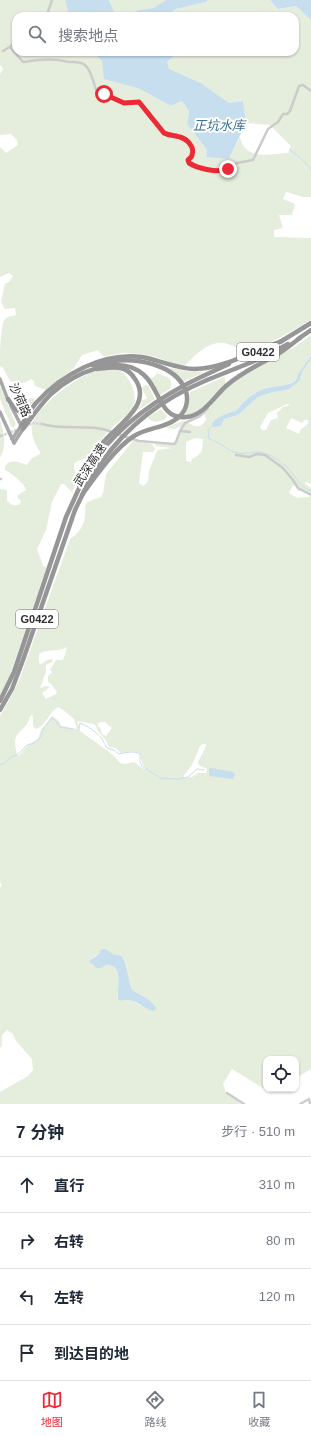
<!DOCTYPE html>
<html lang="zh">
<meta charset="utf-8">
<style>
:root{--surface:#fff;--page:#f2f2f3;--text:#1f2937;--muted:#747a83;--line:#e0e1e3;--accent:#ee2936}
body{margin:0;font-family:Helvetica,"Noto Sans SC",sans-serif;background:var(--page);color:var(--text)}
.controls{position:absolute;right:12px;bottom:12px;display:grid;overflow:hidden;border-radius:8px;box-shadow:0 1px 3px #0004}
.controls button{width:36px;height:36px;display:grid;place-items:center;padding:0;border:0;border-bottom:1px solid var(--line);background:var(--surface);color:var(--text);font:20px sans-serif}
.stop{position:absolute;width:12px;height:12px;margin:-9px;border:3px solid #ee2936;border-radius:50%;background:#fff}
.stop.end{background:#ee2936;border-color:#fff;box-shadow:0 1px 4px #0008}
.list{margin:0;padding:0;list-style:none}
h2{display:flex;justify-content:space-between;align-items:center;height:52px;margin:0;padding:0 16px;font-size:17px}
h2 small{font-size:13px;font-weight:400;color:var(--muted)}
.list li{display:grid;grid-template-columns:26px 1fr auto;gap:12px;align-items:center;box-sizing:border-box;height:56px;padding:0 16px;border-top:1px solid var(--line)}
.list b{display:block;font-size:15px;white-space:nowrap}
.list em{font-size:13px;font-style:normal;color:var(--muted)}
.icon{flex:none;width:22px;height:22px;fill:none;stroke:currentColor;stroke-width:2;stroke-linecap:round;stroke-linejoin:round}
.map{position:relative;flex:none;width:311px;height:1104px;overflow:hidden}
.search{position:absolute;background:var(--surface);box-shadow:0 1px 3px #0004;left:12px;right:12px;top:12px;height:44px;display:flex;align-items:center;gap:10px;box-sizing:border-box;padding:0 14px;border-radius:12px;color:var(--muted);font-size:15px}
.sheet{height:276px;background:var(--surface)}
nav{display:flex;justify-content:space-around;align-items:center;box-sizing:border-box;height:56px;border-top:1px solid var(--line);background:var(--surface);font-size:11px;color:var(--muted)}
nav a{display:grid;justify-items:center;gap:2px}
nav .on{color:var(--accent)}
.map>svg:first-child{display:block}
.green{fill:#e5eddc;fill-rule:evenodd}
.water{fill:#c7deee}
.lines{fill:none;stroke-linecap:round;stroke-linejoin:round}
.stream{stroke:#c7deee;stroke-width:1}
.minor-tunnel{stroke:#d5d5d5;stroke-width:2.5;stroke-dasharray:2.5 1;stroke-linecap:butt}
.minor{stroke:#ccc;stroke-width:2.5}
.major{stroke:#a7a7a7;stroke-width:3.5}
.highway{stroke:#969696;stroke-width:4.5}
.highway-bridge{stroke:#969696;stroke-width:4.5}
.route{stroke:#ee2936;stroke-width:5}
.labels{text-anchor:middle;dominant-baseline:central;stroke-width:4;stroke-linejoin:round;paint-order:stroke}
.shield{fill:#fff;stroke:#6d6d6d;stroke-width:1}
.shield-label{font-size:11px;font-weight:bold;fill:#2f2f2f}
.street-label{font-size:12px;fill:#2f2f2f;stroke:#fff}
.water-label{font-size:13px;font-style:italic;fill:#387195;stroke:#fff}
</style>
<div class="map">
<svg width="311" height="1104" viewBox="0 0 311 1104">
<rect width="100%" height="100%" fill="#fff"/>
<g class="green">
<path d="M0,0H65L69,16H16V52H55L56,53L93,52L102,61L105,79L140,89L171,106L182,101L189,111L187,124L207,150L206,157L229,159L240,137C245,161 269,154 288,153L291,146L270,125L246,123L243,101L229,103L201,83L168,69L167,62L178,52H295V16H166L176,9L206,2L208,0H270L278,9L296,6L311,20V197H303L286,192L283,199L295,204L292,215H279L283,228L274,230V237L311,238V320C296,328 272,344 255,348C247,350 239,349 231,345C211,336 196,355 183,367L156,357L143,354L123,353L107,356H103L98,350L82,355L74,368L46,390L35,386L34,381L31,379C24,384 17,385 10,381L3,368L0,366C0,356 0,326 5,319C8,316 13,316 16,315L15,308L5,309L1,302L5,284L10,281L13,276L9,273L0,277V147L6,153L18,145L17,140L11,134L0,135V74L3,69L1,65L0,66Z"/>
<path d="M109,0H166L153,8L138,10L132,16H116Z"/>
<path d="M311,335V356L298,374L296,380C288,386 278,386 268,388C255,390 242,401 236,411L226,414L212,423H222L224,419L238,415L258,397L273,392L286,390L291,388L301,378L303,370L311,359V484L306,482L305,484L311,488V1069L296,1078V1059H266V1089H277L273,1092L266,1090L232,1069L223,1084L226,1093L241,1104H0V1092L28,1076L33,1070L32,1059L16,1041L13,1034L7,1030L2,1035V1045L0,1048V888L2,885L0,882V716L12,695L20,678L70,539C78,534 85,525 85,515C86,509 84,507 87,502L101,497L103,493L106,474L133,441L152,444L155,449L153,452H143L139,483L143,486L146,484L148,481L149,471L157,451L159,450L172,448L156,446L155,444L168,443L176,444L182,426L174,429L165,428L183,421C191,423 200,433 206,419L204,414L222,392L239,377L296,346ZM287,404L290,405L283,407L277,413L278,418L271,420L266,430H262L260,427L268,413ZM291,418L302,423L305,420H308V424L301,429L299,434L286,428ZM195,438L203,439C202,450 204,453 192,459L191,462L186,461V442ZM293,485L297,488L298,491H303L310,495L309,497L297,498L289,493ZM67,647L64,658L62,660H56L50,670L52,672L48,676V682L51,684L57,692L56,694L46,699L42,693L50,687L46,686L40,688L46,672V665L52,662L53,659L47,660L41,664L39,663V654C46,648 57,653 67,647ZM58,707C63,709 69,715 74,719L77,729L61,726L58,720L52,716L41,730L38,739L27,746L18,756C8,729 26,735 30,716L32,715C35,721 30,725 36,729C47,725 48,713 58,707ZM77,721L94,724L96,726L97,730L105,739L109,747L115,748L121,753L133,751L140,753L142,763L146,769H144L134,762L125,764L120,763L113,755L94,741L80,731ZM101,722H105L112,728L106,736L102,734L101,729L98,726V723ZM203,744H206V746L198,762L199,765L207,769L206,773H198L192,777L184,778V775L192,765L200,746ZM113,954L122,956C129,966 128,979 132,990L148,999L156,1007C152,1006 146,1007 142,1006C132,1002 131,998 120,1001L117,997C119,990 121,966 110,965C106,964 98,966 93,966L89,961C96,953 104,955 113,954Z"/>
<path d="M171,368L184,371L201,372L202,373L183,382L177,375L169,370Z"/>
<path d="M118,369C129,375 139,394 133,407C129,415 117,422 111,429C102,437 96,447 90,457C86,459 74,460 74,466C74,470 77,475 78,479L72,492L64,484H61L52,502L46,530L37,549L43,566L46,567V569L10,675L0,697V489L7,490V501C11,505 15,507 20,504L21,501L17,497L18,495L26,490C25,483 11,473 5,470V466C11,458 19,463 27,465L31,459L40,454V452C35,444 31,436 32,426C35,407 81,373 99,370C105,369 112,369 118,369Z"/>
<path d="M157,373L169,378L171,381V388L159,396L150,378L154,377Z"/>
<path d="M224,377L225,378V385L201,408L195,413L187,415H184L189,403L190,392Z"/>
<path d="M145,385H148L155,399L137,411L138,408L141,406L142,400L147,399C147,396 143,392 142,388Z"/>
<path d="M0,386L16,424L13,428L11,426L0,399Z"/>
<path d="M13,390C23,397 18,400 34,398L35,400C33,405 27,407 21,407L16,400Z"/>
<path d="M161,409L167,416L164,420L155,422L148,419V417Z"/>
<path d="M0,420C4,432 7,446 0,458V438L1,437L0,434Z"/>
</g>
<g class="water">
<path d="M65,0H109L116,16H69Z"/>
<path d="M166,0H208L206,2L176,9L166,16L132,15L138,10L153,8Z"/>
<path d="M270,0H311V20L296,6L278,9Z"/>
<path d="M93,52H141L152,55L155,52H178L167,62L169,69L201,83L229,103L243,101L246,123L229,159L206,157L207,150L187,124L189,111L182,101L171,106L140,89L104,79L102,61Z"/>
<path d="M311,356V359L303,370L300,380L291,388L286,390L273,392L258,397L238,415L224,419L221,426L213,427L212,423C219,416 227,413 236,411C242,402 255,390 268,388C276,386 284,386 292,383L296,380L298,374Z"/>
<path d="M211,768L233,772L235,775L233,779L209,776V769Z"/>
<path d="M102,949H105L113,954L122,956C128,966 128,979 132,990L148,999L156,1007V1009L153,1011C140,1007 134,997 120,1001L118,999C117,992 123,967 110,965C106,964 104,966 101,968H97L89,962L90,960L98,955Z"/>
</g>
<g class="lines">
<g class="stream">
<path d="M289,149L305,162L311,170"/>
<path d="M213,425L208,430L209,439C218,441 225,449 234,452C242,455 250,452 258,452C266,452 277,459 283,464C295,472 297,486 311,491"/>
<path d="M79,729L80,723C86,725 98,733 102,739C104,742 105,745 107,748L114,750L119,754C126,753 133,750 140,754V762L142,766L160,778L178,779L188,777L197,769L204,770"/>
<path d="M0,765L5,763L10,757L17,755L27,745L34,743L41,737L43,729L52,718L57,722L60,727L73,729"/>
</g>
<g class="minor-tunnel">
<path d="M26,426L34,423L42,424"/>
<path d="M1,436L19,429"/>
</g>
<g class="minor">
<path d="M43,16L48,12L52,0"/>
<path d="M10,47L23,62C39,59 54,58 69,62C74,62 81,61 85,65C91,70 94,83 96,90L124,103L139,102L142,104L164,133C170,136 174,135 180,137C187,139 195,147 192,155C191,157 190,158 189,160V163L201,169L224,170L237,163L253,160L268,129L278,122L283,114H287L290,111L299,86L303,85L311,91"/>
<path d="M3,51L11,46L16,39"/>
<path d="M42,424C65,431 90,423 112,432"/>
<path d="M180,431L190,432"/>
<path d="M117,434L139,441L174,444L176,442L180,431L185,423L200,416L208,408"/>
<path d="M0,436H1"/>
<path d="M236,455L249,457L257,454L265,455L283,468L293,480L298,488L311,495"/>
<path d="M0,479H1"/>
<path d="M227,1093L244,1104"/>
<path d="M300,1104L309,1099L310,1104"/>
</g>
<g class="major">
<path d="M0,379L8,400"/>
<path d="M11,406L23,429L14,443"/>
<path d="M0,412L14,443"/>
<path d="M12,439L21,426"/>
</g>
<g class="highway">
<path d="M298,339L311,330"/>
<path d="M280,342L311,323"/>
<path d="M203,376L229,364"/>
<path d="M207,380L262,358L288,344"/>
<path d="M8,399C13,407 19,417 30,410"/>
<path d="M21,426C26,418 30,410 36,403C62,374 103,352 142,357C160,360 177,369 195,369C221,369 258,350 282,341"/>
<path d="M23,429C32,417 40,405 51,394C73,374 118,352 144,375C160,389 160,420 186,417C203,416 215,396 226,386C242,372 260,364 278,354C286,349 293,343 300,338"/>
<path d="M0,701L14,672L66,517L81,484"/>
<path d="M0,710L12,689L23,660L75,510L90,479L100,464"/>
</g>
<g class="highway-bridge">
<path d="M96,458C124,421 162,395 203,376"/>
<path d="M100,464C129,424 162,399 207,380"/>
<path d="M80,486C86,472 92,458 101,445C114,427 154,406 135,379C126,364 112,367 97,369"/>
<path d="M82,495C95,477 115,448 134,436C148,427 169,428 181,415C187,408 189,398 185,389C174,364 137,358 113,361C105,362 99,365 92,365"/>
</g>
</g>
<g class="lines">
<path class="route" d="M104,94L124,103L139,102L164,133C170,136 174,135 180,137C187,139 195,147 192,155C192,157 190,158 188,160L189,163C199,169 217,173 228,169"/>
</g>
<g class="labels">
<g class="shield">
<rect x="237" y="343" width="42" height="18" rx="3"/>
<rect x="16" y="610" width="42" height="18" rx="3"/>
</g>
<g class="shield-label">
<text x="258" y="352">G0422</text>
<text x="37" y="619">G0422</text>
</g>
<g class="street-label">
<text transform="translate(20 400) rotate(66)">沙荷路</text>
<text transform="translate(90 465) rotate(-57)">武深高速</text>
</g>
<g class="water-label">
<text x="219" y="125">正坑水库</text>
</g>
</g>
</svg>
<div class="controls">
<button><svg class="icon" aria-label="locate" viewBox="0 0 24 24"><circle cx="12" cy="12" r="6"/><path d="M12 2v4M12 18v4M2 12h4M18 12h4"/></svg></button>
</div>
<div class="stop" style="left:104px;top:94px"></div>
<div class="stop end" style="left:228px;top:169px"></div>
<div class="search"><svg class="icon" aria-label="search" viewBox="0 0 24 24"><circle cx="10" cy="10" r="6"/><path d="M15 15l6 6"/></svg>搜索地点</div>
</div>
<section class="sheet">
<h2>7 分钟<small>步行 · 510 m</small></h2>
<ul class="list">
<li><svg class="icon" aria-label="ahead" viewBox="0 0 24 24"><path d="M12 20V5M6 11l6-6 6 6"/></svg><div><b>直行</b></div><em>310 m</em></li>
<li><svg class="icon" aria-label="right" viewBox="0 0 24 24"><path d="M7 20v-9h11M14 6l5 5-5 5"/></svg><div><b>右转</b></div><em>80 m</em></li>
<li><svg class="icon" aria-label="left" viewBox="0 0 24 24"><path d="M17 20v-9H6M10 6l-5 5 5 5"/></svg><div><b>左转</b></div><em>120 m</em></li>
<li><svg class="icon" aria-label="arrive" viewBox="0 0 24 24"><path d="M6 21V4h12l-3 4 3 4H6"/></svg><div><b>到达目的地</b></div></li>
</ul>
</section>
<nav>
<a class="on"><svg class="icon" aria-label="map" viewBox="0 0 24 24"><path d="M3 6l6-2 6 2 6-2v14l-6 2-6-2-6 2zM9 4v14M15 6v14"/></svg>地图</a>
<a><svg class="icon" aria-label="directions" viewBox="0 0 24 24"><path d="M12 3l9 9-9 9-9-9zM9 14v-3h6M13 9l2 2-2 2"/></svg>路线</a>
<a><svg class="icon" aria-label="saved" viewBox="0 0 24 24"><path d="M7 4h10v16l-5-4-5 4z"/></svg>收藏</a>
</nav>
